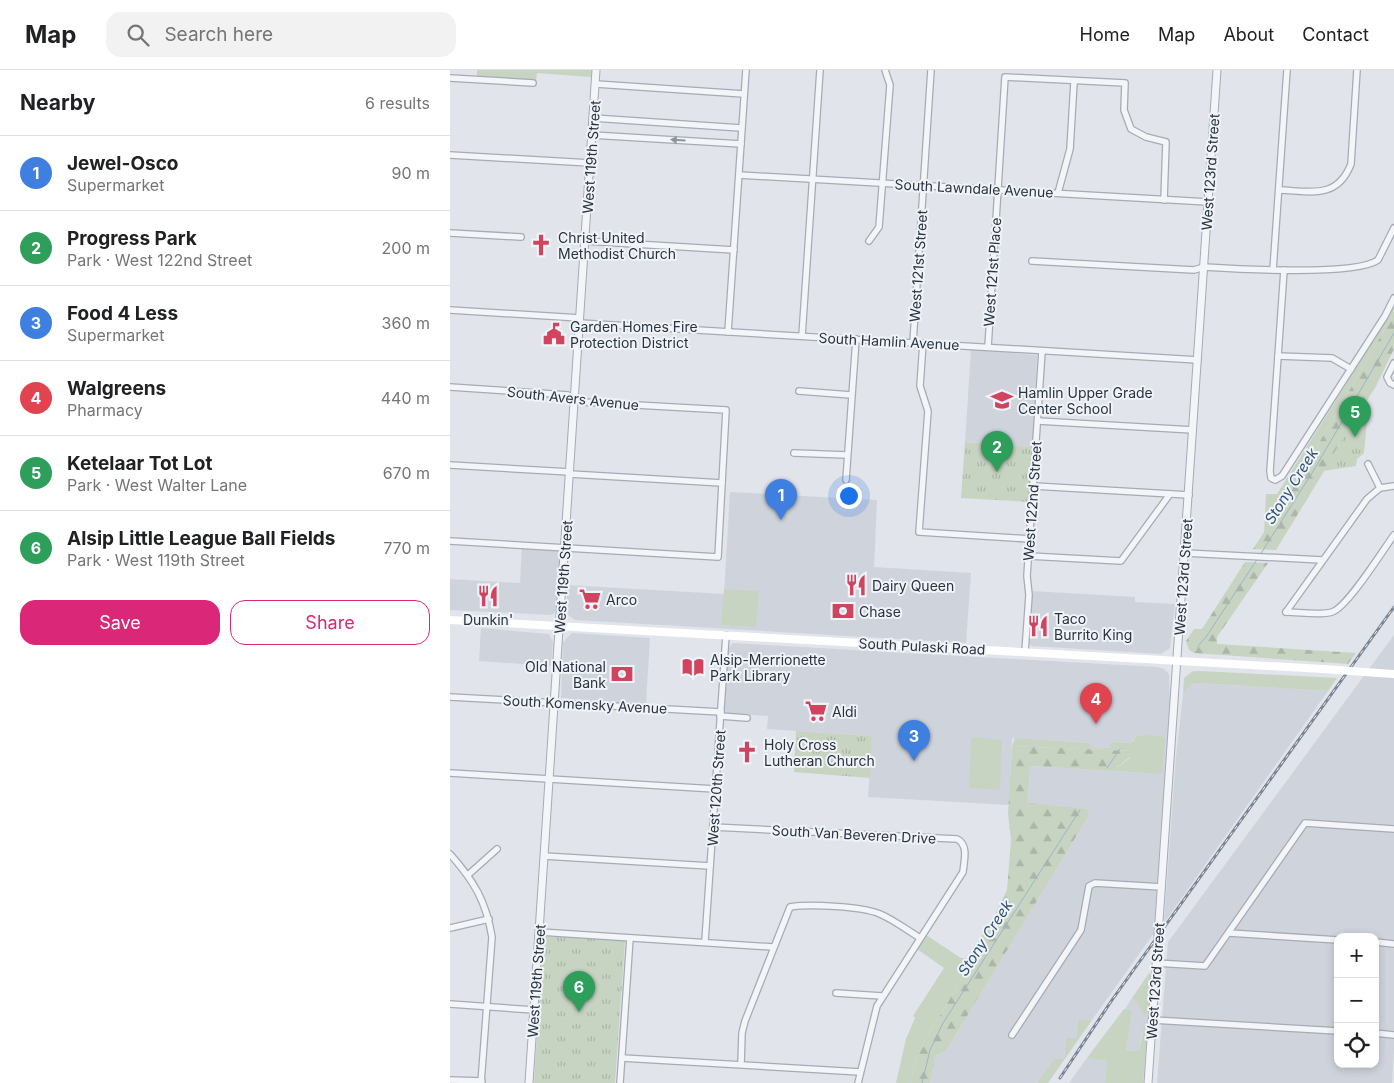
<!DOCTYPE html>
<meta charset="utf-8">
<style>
:root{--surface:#fff;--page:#f2f2f2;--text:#202124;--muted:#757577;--line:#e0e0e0;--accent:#db2777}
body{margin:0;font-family:Inter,sans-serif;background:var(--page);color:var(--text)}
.controls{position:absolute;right:15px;bottom:15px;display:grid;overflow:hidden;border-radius:10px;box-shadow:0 2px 8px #0003}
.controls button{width:45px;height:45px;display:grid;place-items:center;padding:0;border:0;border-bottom:1px solid var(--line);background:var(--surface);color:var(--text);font:25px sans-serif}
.you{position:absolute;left:398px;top:425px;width:18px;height:18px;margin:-12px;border:4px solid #fff;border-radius:50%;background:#1a73e8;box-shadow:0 0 0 8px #1a73e833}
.badge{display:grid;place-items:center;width:32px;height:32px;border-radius:50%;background:var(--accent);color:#fff;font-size:16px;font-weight:700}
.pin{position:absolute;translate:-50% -41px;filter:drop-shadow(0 1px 2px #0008)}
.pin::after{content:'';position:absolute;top:26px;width:18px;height:15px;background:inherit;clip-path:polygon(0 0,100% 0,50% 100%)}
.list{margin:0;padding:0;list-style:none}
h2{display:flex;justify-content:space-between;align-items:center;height:65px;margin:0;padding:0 20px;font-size:21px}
h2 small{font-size:16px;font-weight:400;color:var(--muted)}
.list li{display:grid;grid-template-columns:32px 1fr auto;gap:15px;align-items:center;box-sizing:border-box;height:75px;padding:0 20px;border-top:1px solid var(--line)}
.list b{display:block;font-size:19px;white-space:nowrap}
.list p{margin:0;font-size:16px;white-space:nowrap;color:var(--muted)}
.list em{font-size:16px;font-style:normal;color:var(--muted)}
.actions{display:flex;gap:10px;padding:15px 20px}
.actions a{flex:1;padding:11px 0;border:1px solid var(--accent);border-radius:15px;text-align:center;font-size:18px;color:var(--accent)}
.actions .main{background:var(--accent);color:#fff}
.icon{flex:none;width:28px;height:28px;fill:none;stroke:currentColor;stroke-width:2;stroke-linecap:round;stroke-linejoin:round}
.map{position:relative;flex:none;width:944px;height:1013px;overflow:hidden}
header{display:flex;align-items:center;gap:30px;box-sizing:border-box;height:70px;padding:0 25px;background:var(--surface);border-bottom:1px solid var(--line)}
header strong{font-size:24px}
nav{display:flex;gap:28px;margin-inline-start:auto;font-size:18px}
.search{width:350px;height:45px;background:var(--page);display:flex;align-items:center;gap:12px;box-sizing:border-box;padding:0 18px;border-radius:15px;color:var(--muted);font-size:19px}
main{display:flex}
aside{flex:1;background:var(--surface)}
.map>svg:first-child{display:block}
.built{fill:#cfd4dc;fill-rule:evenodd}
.green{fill:#c7d4c2}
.forest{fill:url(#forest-firs)}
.park{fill:url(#park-tufts)}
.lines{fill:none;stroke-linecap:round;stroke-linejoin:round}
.stream{stroke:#9bb4ca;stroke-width:1}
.minor-casing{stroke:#a6abb4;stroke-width:8}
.tertiary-casing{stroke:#a6abb4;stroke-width:9}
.minor{stroke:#f3f5f8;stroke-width:5.5}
.tertiary{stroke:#f3f5f8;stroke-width:7}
.secondary{stroke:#fff;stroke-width:8}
.rail-casing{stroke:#7a8494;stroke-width:3}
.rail{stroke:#f0f3f7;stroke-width:1;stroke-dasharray:4;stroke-linecap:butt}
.secondary-bridge{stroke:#fff;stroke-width:8}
.oneway{fill:#8e949d}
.labels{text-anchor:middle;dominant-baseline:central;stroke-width:4;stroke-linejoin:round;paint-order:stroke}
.street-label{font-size:14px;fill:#293342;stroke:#f0f3f7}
.poi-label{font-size:14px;fill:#293342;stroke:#f0f3f7;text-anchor:start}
.water-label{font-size:15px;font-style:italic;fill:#325376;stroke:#f0f3f7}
</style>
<header>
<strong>Map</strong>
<div class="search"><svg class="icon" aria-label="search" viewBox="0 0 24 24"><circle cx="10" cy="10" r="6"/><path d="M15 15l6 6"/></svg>Search here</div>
<nav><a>Home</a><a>Map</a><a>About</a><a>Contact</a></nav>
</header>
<main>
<aside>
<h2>Nearby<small>6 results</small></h2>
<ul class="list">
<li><span class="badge" style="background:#3f7fe0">1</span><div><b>Jewel-Osco</b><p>Supermarket</p></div><em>90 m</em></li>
<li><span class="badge" style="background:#2e9e5b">2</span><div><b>Progress Park</b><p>Park · West 122nd Street</p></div><em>200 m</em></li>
<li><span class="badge" style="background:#3f7fe0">3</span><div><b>Food 4 Less</b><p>Supermarket</p></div><em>360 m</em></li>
<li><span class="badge" style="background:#e0444e">4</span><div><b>Walgreens</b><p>Pharmacy</p></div><em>440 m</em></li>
<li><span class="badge" style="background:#2e9e5b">5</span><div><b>Ketelaar Tot Lot</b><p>Park · West Walter Lane</p></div><em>670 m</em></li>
<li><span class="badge" style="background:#2e9e5b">6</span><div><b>Alsip Little League Ball Fields</b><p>Park · West 119th Street</p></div><em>770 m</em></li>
</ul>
<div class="actions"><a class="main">Save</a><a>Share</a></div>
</aside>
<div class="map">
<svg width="944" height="1013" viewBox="0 0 944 1013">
<defs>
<pattern id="forest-firs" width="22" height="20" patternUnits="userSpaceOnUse" patternTransform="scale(1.25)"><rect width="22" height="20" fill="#c7d4c2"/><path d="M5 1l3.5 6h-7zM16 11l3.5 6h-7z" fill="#abb6a8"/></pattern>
<pattern id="park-tufts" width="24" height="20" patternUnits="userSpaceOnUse" patternTransform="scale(1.25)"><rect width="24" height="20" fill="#c7d4c2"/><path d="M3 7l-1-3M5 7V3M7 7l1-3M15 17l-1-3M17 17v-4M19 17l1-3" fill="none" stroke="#abb6a8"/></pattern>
</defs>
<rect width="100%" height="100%" fill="#e1e4ea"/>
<g class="built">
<path d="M521,280L587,285L583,377L515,372Z"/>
<path d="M280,422L427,430L424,497L521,503L516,573L125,550L117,544V515L274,524Z"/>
<path d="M72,477L110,479L106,540L102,545L0,540V509L70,513Z"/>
<path d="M581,521L685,527V532L725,534L720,578L711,584L582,576L579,573Z"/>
<path d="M31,558L99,564L103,572L101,596L29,591Z"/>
<path d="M122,563L200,568L196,634L111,628L113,572Z"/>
<path d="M944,565V979L942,1013H707L718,872ZM888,867H925V994H888Z"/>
<path d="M283,573L707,597L714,599L719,604L720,632L704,863L642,950H628L626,968H616L614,989H604L587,1013H480L486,985L496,981L639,745L578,733L580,696L695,703L684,669L681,673L662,672L661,678L640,677V673L564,668L562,669L559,735L418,727L422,666L317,659L318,646L273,643L278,579Z"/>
<path d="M747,613L878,621L714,853L726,686L733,625L741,615Z"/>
<path d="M682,928L689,934L692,941L699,946L698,953L692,963L689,981L676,980L682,944L675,939Z"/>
<path d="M637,988L657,991L655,1013H619Z"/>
</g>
<g class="green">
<path d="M27,0H142L141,7L87,3L86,10L27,6Z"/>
<path d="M944,238V243L836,430L815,445L816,424H827Z"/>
<path d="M274,519L309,521L306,557L271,555Z"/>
<path d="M743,601H750L887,608L878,621L747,613L741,615L733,625L734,608Z"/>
<path d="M702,665L715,667L712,704L662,701L680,688V681L562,676L565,668L640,673V677L660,678L661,672L681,673L688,666Z"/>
<path d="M524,667L552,670L550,720L519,718L521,669Z"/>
<path d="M542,851L521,893L470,979L460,1013H446L456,969L465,948L463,946L494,898L467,879L476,865L511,888H517Z"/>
<path d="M699,903L701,904L699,946L693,944L689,935L682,928Z"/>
<path d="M674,939L681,940L682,944L676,980L689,981L694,956L698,953L693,1013H655L657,991L637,988Z"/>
<path d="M628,950H642L598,1013H587L604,989H614L616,968H626Z"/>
</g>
<g class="forest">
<path d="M944,243V279L926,316L826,480L803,479L814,462L815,445L836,430Z"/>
<path d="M795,492L818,493L767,567V574L906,583L898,594L744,583L739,580L736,571L744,559H752Z"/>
<path d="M562,676L681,681L680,687L662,701L580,696L578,733L637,739L639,745L496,981L486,985L480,1013H460L470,979L521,893L557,820L561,769L558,744Z"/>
</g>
<g class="park">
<path d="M904,350L917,351L914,383L907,389L906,396L873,401Z"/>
<path d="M515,372L583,377L579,432L511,428Z"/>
<path d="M346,661L422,666L420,708L344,702Z"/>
<path d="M93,866L175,871L165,1013H84Z"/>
</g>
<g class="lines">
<g class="stream">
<path d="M810,485L862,403L944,263"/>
<path d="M748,576L756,567L808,488"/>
<path d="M657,698L670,679"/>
<path d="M472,1013L480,980L493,953L630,740"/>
</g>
<g class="minor-casing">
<g id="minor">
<path d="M0,8L83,13"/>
<path d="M146,14L294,24"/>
<path d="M143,48L291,58"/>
<path d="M142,65L291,74"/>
<path d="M0,85L140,93"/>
<path d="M289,105L758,132"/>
<path d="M829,120C860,121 887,130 901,94L907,0"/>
<path d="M608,123L620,79L624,12"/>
<path d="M0,163L71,167"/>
<path d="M135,171L284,180"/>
<path d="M419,171L429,157L440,15L435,0"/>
<path d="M582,191L744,200L754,197C787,199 905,206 928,190L944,158"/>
<path d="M823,200L837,0"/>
<path d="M834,200L820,401L821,408L825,410L832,406L935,246L944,228"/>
<path d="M0,240L130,248"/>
<path d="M130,253L748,290"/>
<path d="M278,262L296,0"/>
<path d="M352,266L370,0"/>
<path d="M463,273L481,0"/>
<path d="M473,273L470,316L478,341L469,462L580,469"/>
<path d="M538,277L555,7L675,13L674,40L681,59L696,67L716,72L714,130"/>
<path d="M828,286L882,288L901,299"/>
<path d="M944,293L937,307L940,313L944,315"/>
<path d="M0,317L118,325L132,332L276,340L268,487L0,471"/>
<path d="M349,321L401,325"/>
<path d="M588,351L743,360"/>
<path d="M344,383L397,385"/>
<path d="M918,394L930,418L944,416"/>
<path d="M0,395L120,402"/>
<path d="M120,404L272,413"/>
<path d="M396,410L406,269"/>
<path d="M584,416L739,425"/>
<path d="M735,483L872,490"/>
<path d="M579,486L671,491L720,424"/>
<path d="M836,542L917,429L930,418"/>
<path d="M836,542C849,542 869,546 882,542C897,538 933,480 944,465"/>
<path d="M575,582L579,525L577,506L592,281"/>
<path d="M0,627L271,642"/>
<path d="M270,646L297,648"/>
<path d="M0,703L265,719"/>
<path d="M263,757L507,769C519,775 514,791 513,802L427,936L408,1013"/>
<path d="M0,784C24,811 36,831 42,867L31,1013"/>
<path d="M94,786L260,796"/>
<path d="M19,804L47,779"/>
<path d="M0,858L39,849"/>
<path d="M90,862L323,877"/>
<path d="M779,863L888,870"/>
<path d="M255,871L276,565"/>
<path d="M925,872L944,874"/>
<path d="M706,893L755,896L855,753L944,759"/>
<path d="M386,923L432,926"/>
<path d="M0,934L84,940"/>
<path d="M703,950L888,961"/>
<path d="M925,963L944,965"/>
<path d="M562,965L631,860L639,816L645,813L712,817"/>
<path d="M172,988L410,1002"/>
<path d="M291,994L292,963L295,951L340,837C359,834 411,836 430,844C444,850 457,860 470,868"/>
<path d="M0,1010L32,1011"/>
<path d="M170,1013L180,868"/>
</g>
</g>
<g class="tertiary-casing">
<g id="tertiary">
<path d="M79,1013L146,0"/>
<path d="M698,1013L767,0"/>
</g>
</g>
<use href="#minor" class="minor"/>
<use href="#tertiary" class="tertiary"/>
<g class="secondary">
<path d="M0,550L873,599"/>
<path d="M928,603L944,604"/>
</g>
<g class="rail-casing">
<path id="rail" d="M610,1008L662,930L944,537"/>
</g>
<use href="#rail" class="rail"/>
<path class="secondary-bridge" d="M873,599L928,603"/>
</g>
<defs><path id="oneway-solid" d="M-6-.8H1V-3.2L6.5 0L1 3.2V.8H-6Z" transform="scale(1.25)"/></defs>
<use class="oneway" href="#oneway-solid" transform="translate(228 70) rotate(-177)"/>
<defs>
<g id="church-bare" transform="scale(1.725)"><path d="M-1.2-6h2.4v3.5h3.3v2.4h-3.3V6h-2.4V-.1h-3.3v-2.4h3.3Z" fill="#d1445f" stroke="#f0f3f7" stroke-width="2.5" paint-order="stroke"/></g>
<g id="civic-bare" transform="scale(1.725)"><path d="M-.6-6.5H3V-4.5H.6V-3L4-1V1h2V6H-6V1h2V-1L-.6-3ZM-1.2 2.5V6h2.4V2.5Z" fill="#d1445f" stroke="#f0f3f7" stroke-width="2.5" paint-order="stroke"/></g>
<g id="school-bare" transform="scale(1.725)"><path d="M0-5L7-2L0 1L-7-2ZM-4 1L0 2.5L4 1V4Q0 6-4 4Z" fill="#d1445f" stroke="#f0f3f7" stroke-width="2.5" paint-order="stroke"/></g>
<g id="restaurant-bare" transform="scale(1.725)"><path d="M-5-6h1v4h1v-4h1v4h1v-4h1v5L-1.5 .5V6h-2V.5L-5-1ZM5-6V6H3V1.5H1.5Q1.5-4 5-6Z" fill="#d1445f" stroke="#f0f3f7" stroke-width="2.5" paint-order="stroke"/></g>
<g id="supermarket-bare" transform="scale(1.725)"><path d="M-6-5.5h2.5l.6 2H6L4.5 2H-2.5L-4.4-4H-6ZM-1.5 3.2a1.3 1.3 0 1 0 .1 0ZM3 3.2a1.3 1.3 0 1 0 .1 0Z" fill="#d1445f" stroke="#f0f3f7" stroke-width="2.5" paint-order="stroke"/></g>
<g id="bank-bare" transform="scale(1.725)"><path d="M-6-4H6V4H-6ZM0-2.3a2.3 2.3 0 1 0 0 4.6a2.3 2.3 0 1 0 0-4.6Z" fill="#d1445f" stroke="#f0f3f7" stroke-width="2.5" paint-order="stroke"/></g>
<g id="library-bare" transform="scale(1.725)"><path d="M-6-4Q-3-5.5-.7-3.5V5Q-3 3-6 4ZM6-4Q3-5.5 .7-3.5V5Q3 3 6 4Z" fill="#d1445f" stroke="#f0f3f7" stroke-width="2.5" paint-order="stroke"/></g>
</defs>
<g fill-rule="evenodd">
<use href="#church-bare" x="91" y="175"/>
<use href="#civic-bare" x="104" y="264"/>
<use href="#school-bare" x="552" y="330"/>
<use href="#restaurant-bare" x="406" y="515"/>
<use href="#restaurant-bare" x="38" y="526"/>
<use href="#supermarket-bare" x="140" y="529"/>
<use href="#bank-bare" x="393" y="541"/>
<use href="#restaurant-bare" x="588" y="556"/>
<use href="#library-bare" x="243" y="597"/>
<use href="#bank-bare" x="172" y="604"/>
<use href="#supermarket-bare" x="366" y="641"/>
<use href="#church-bare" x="297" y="682"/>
</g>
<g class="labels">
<g class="street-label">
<text transform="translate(141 87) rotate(-86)">West 119th Street</text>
<text transform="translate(760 102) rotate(-86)">West 123rd Street</text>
<text transform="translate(524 118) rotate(3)">South Lawndale Avenue</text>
<text transform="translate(468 196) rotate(-86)">West 121st Street</text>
<text transform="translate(542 202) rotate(-86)">West 121st Place</text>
<text transform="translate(439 271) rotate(3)">South Hamlin Avenue</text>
<text transform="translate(123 328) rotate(6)">South Avers Avenue</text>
<text transform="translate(582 431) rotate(-86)">West 122nd Street</text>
<text transform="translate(113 507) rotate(-86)">West 119th Street</text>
<text transform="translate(733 507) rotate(-86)">West 123rd Street</text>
<text transform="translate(472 576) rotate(3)">South Pulaski Road</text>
<text transform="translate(135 634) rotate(3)">South Komensky Avenue</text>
<text transform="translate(266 718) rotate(-86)">West 120th Street</text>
<text transform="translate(404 764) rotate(3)">South Van Beveren Drive</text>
<text transform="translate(86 911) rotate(-86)">West 119th Street</text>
<text transform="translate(705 911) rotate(-86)">West 123rd Street</text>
</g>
<g class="poi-label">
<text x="108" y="167">Christ United<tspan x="108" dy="16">Methodist Church</tspan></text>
<text x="120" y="256">Garden Homes Fire<tspan x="120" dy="16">Protection District</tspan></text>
<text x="568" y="322">Hamlin Upper Grade<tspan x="568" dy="16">Center School</tspan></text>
<text x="422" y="515">Dairy Queen</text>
<text x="156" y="529">Arco</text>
<text x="409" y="541">Chase</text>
<text x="604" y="548">Taco<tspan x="604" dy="16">Burrito King</tspan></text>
<text x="38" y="549" text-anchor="middle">Dunkin'</text>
<text x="260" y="589">Alsip-Merrionette<tspan x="260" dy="16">Park Library</tspan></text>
<text x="156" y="596" text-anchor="end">Old National<tspan x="156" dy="16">Bank</tspan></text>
<text x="382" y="641">Aldi</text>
<text x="314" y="674">Holy Cross<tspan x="314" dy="16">Lutheran Church</tspan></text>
</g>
<g class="water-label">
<text transform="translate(841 416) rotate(-58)">Stony Creek</text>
<text transform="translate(535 868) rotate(-57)">Stony Creek</text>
</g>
</g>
</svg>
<div class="controls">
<button>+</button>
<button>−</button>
<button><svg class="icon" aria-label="locate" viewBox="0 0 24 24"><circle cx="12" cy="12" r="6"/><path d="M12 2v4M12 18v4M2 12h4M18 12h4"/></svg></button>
</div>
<div class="you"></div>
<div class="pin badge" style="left:331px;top:450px;background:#3f7fe0">1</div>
<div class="pin badge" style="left:547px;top:402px;background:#2e9e5b">2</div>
<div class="pin badge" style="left:464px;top:691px;background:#3f7fe0">3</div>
<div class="pin badge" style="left:646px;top:654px;background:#e0444e">4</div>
<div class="pin badge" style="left:905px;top:367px;background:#2e9e5b">5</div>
<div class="pin badge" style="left:129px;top:942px;background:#2e9e5b">6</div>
</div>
</main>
